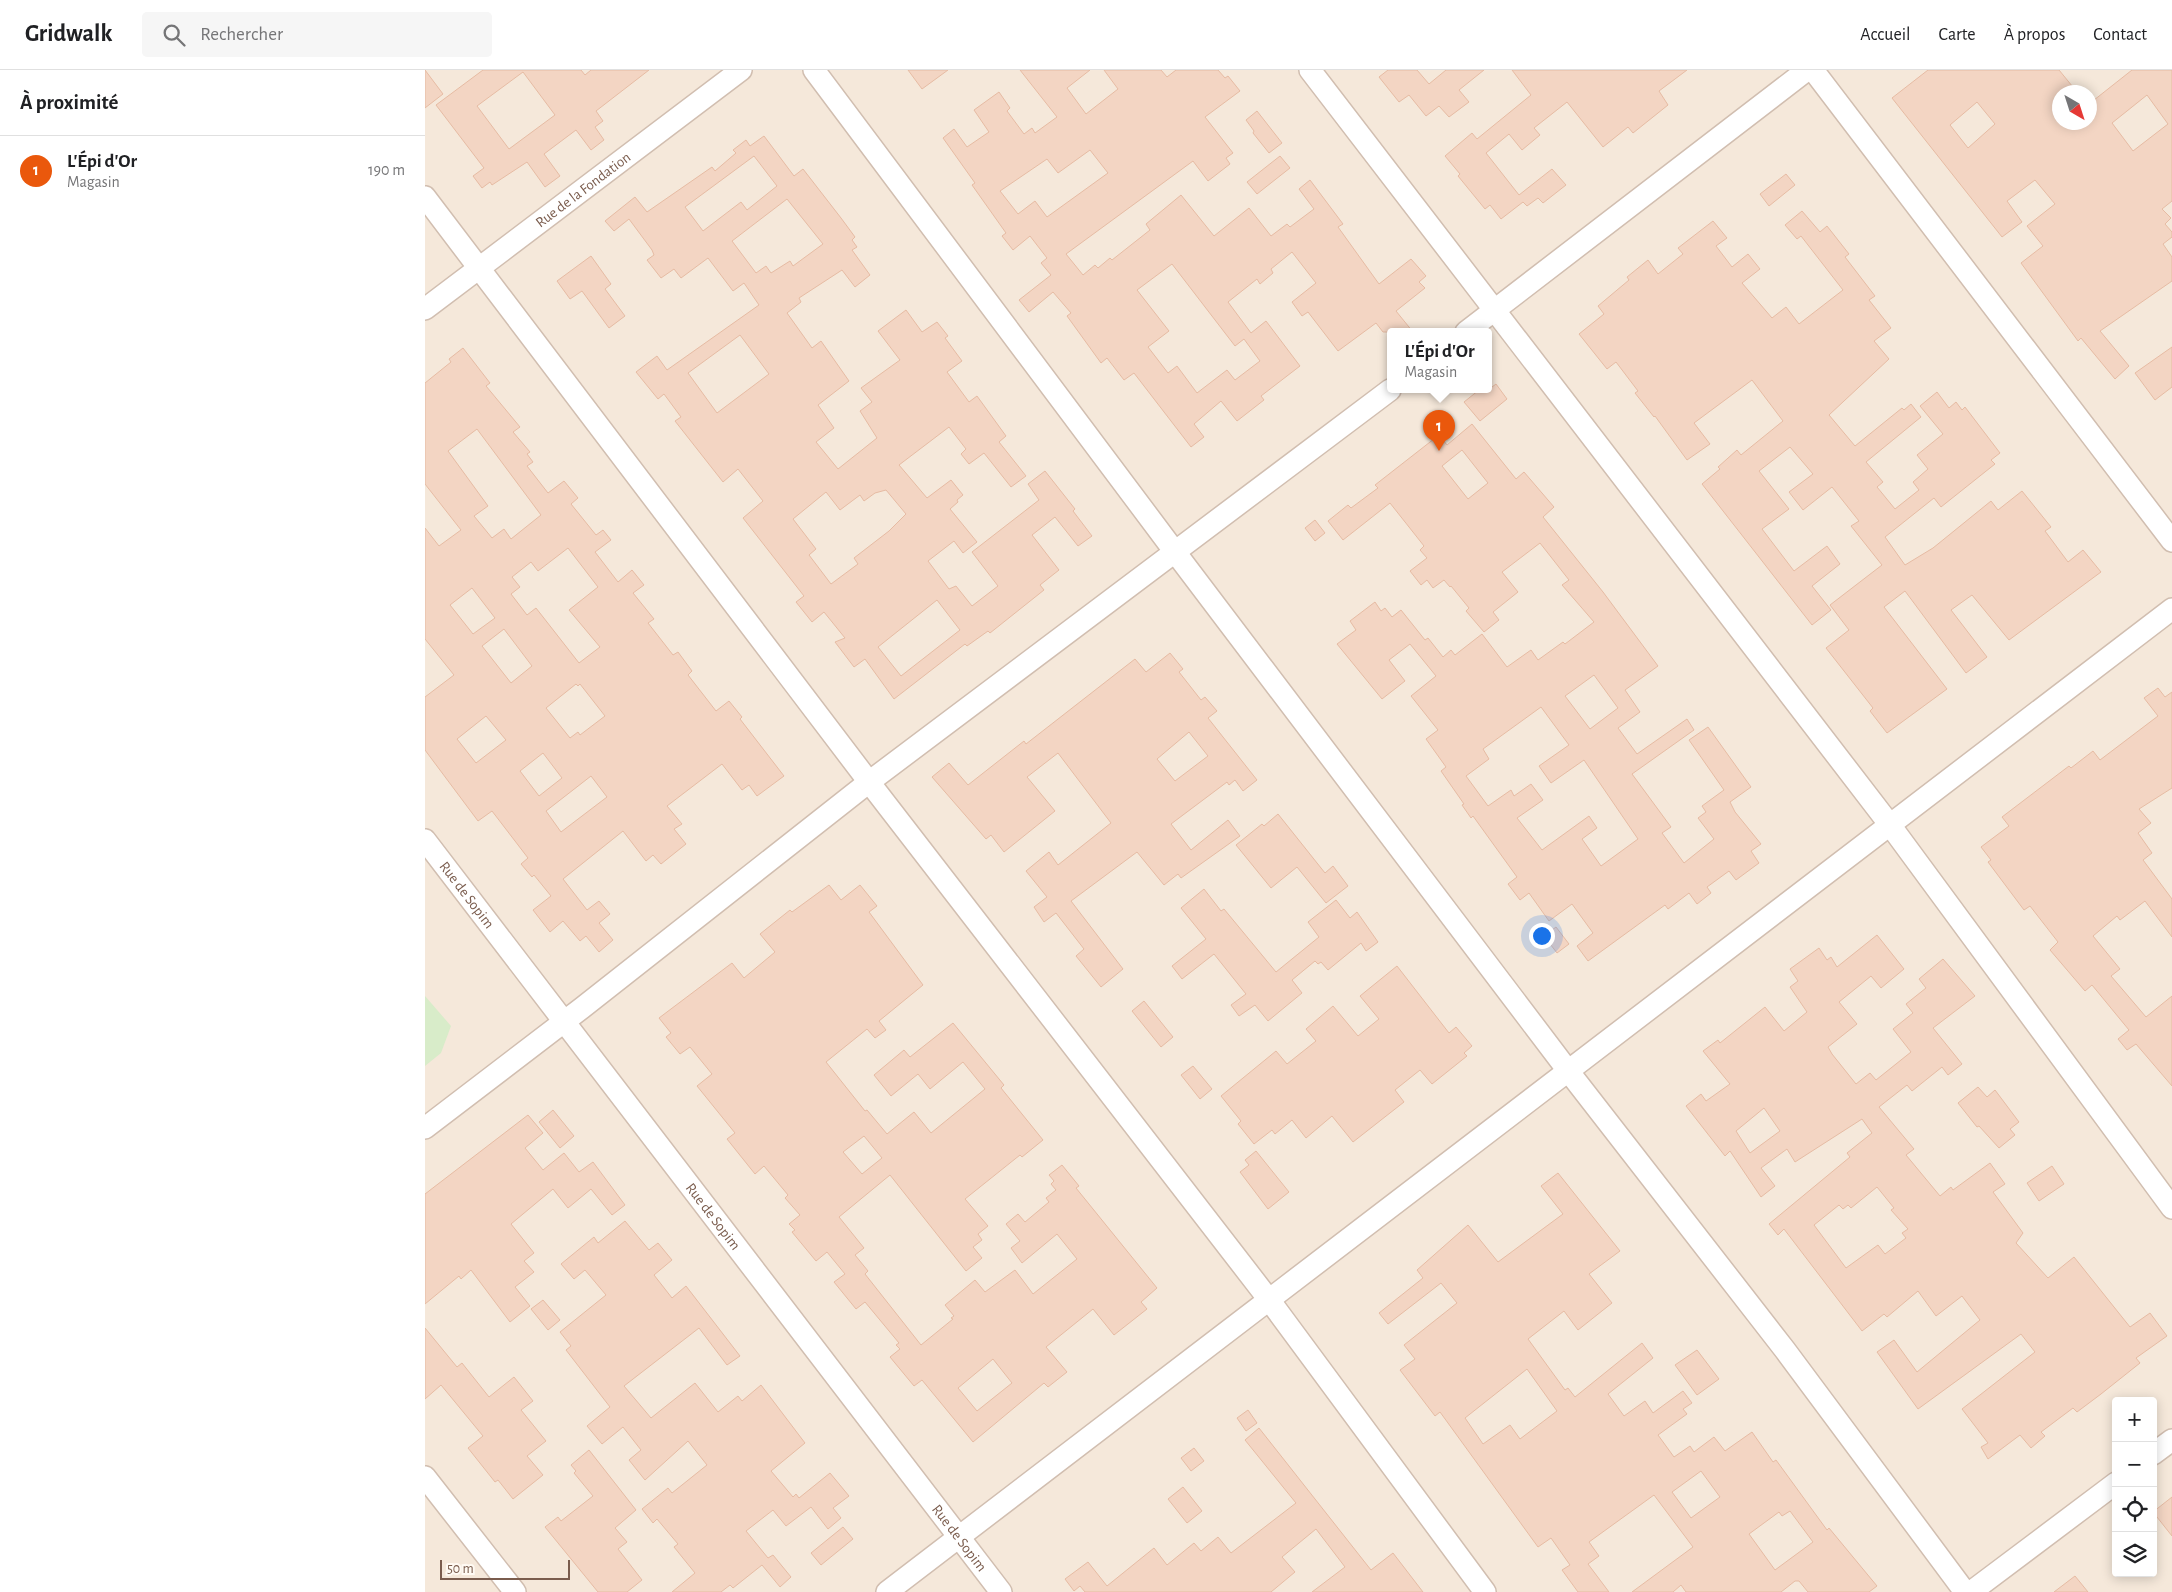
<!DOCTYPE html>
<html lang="fr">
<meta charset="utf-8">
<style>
:root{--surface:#fff;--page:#f6f6f6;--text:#202124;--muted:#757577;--line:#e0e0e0;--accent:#ea580c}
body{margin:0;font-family:"Alegreya Sans",sans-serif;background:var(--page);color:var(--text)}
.controls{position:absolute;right:15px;bottom:15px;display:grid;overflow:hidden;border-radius:5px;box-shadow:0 2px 12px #0003}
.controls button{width:45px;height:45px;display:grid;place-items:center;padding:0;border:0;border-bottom:1px solid var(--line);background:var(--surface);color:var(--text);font:25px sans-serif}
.compass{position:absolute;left:1627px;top:15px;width:45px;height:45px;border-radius:50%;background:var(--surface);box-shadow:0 2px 12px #0003;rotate:141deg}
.scale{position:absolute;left:15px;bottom:12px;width:130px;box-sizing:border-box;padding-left:5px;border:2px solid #7a5c4d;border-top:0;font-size:14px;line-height:18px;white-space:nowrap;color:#7a5c4d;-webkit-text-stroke:4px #fffaf3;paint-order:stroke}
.you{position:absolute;left:1116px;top:865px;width:18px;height:18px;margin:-12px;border:4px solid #fff;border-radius:50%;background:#1a73e8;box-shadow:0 0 0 8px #1a73e833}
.badge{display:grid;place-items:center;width:32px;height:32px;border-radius:50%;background:var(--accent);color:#fff;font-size:16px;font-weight:700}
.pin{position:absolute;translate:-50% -41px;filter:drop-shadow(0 1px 2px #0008)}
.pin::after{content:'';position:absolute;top:26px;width:18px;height:15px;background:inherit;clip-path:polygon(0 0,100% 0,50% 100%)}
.popup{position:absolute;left:962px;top:258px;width:105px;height:65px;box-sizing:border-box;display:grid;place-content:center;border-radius:5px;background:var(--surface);filter:drop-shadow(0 1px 4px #0005);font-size:16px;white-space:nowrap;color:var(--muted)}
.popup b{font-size:19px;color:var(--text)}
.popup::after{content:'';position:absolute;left:50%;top:100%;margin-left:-10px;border:10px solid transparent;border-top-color:var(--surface)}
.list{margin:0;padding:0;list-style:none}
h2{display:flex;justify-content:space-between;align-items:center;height:65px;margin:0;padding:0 20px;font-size:21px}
h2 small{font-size:16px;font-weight:400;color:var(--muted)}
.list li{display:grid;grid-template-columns:32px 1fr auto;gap:15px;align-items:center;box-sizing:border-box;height:70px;padding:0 20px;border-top:1px solid var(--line)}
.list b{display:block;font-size:19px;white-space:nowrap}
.list p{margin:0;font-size:16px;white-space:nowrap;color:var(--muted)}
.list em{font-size:16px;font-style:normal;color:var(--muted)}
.icon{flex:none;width:28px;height:28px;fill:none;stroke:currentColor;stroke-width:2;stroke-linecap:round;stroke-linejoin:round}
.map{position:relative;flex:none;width:1747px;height:1522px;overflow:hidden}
header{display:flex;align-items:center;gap:30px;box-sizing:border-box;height:70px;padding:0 25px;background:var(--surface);border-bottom:1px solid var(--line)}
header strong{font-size:24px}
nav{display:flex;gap:28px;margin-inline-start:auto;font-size:18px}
.search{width:350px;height:45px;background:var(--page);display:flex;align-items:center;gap:12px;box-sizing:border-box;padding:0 18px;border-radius:5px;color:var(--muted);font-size:19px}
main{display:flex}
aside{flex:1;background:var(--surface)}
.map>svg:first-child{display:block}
.residential{fill:#f5e8da;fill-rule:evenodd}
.green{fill:#d8ecc9}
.building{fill:#f3d5c3;stroke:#e6bba3;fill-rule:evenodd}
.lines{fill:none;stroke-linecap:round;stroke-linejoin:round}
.minor-casing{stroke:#d1beb0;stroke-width:24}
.minor{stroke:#fff;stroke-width:21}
.labels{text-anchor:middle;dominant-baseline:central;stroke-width:4;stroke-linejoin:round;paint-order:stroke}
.street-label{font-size:15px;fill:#7a5c4d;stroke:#fffaf3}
</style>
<header>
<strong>Gridwalk</strong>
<div class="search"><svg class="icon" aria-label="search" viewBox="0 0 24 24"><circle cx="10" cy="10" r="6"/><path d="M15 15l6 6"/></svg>Rechercher</div>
<nav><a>Accueil</a><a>Carte</a><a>À propos</a><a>Contact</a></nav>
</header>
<main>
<aside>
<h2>À proximité<small></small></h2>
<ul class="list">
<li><span class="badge">1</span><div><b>L'Épi d'Or</b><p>Magasin</p></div><em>190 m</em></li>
</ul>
</aside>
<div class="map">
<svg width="1747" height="1522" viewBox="0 0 1747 1522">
<rect width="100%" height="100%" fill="#fdf6ec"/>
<path class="residential" d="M0,0H1747V1522H0ZM1634,22H1664V52H1634ZM965,262H1063V320H965ZM1691,1331H1728V1503H1691Z"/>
<path class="green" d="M0,926L26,956L16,983L0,996Z"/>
<g class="building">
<path d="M0,0L18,24L0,38Z"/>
<path d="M58,0H156L160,5L166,0H224L171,41L178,51L170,57L179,70L166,80L151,60L119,84L135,106L120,117L102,92L67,115L65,112L57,118L48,106L59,98L11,35ZM98,2L130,45L84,79L52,36Z"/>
<path d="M483,0H523L497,19Z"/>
<path d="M595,0H665L642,18L661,44L693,19L679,0H736L742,7L751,0H793L800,8L803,6L815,21L780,47L808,83L801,88L805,94L783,111L768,91L641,184L658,205L670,195L673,198L685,188L687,190L725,160L721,154L756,125L789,166L824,138L846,166L862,154L865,157L889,139L874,119L885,110L918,154L913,157L954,214L986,189L1001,206L994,212L1000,218L971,241L988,262H958L951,253L913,281L883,242L877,246L867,232L891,213L867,182L846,199L848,203L835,214L832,209L803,232L826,263L841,251L875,296L836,326L839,330L812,351L796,331L769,354L779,367L766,377L709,303L699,310L682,288L676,293L642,246L646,243L628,222L604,242L594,230L626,205L616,193L622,188L605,166L588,180L577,166L581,163L547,115L550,113L518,68L529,59L542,77L564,62L549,40L574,22L585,38L582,41L599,64L607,58L610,63L632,47ZM665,80L683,103L622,147L610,131L593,144L575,121L622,89L633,103ZM747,194L810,276L819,269L835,291L810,310L802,300L772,323L752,296L743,303L723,277L744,261L712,220Z"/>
<path d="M963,0H992L1004,14L1021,0H1059L1034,20L1044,32L1024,47L1014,36L1001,46L984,25L974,32L954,7Z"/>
<path d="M1087,0H1262L1234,21L1243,35L1208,63L1203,57L1178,77L1142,32L1109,58L1115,65L1097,80L1084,64L1061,83L1094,125L1127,99L1141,115L1118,133L1113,128L1102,136L1098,132L1076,149L1065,135L1060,139L1033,106L1035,104L1020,86L1047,63L1052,69L1106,25Z"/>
<path d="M1503,0H1634L1652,22H1634V52H1664V34L1707,0H1747V131L1737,139L1746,148L1740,154L1747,162V167L1738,174L1747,187V211L1675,261L1704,296L1690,309L1656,268L1653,271L1596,193L1618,176L1602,156L1630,134L1610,110L1582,131L1597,152L1577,167L1467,28ZM1722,25L1743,54L1708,81L1687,53ZM1552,32L1570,54L1543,78L1525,55Z"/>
<path d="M832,41L857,73L844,83L828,63L829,61L821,50Z"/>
<path d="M339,66L369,106L378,99L416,148L430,167L427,170L432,177L427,180L445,205L430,217L417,200L374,228L376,232L362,243L387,278L396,271L424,311L393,335L409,358L391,372L413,399L452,368L435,341L447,332L436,318L475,290L453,261L481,240L497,262L512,252L523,266L520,268L537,291L522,302L544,332L552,326L581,366L574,372L601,406L586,417L559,383L544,394L536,384L541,379L524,357L474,395L502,428L526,410L538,425L532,430L533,432L525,439L552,472L538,483L529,471L503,491L524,519L531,516L547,536L573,516L547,482L614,430L603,414L620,401L650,439L648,441L667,466L653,476L630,447L607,465L634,500L615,515L619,520L565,563L563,561L542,576L540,574L469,629L440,589L429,597L410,572L420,568L399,542L387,552L371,532L379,526L318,448L338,431L313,399L298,412L250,351L256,347L239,324L233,329L211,302L232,286L242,300L334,235L319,213L308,221L283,188L256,208L249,199L236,208L222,190L229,185L227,180L204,149L189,161L180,151L210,127L222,142L287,97L290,101L311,83L308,80L321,70L325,76ZM329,86L352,116L322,140L316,132L278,161L260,137ZM362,129L398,174L368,196L365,191L346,203L341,196L331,203L307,171ZM315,265L344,304L292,343L263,303ZM461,420L481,444L464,461L429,488L433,494L406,514L384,485L391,479L368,449L401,422L415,440L435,425L439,431L450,423ZM512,530L535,560L476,606L453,577Z"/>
<path d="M855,86L865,98L832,124L822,112Z"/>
<path d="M1361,104L1370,115L1344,136L1335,124Z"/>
<path d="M1377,141L1395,162L1402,156L1424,184L1420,187L1450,226L1444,230L1466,258L1449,271L1464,289L1404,345L1430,376L1477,338L1479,340L1486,334L1496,347L1441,392L1458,412L1452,417L1470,439L1494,420L1488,412L1503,399L1492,385L1518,364L1495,336L1512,322L1524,338L1531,332L1537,340L1540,337L1575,383L1566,390L1570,394L1516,437L1509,428L1460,467L1480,495L1508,478L1566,431L1573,440L1597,421L1626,457L1620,461L1643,492L1658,480L1676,502L1584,570L1547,525L1526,540L1562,587L1541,603L1480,521L1459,537L1522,619L1462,663L1445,641L1448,638L1401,578L1424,560L1405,535L1457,495L1426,456L1434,451L1407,417L1378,440L1364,422L1388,404L1365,377L1334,401L1364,439L1337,459L1369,501L1402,476L1415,494L1387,516L1406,540L1387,555L1277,414L1295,399L1293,397L1312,380L1316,385L1358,351L1327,310L1269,353L1285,374L1262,390L1230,346L1229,347L1210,323L1213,321L1191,292L1182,299L1154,264L1179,244L1173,236L1204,210L1202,207L1223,190L1233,204L1258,184L1253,178L1288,151L1302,168L1291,176L1307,197L1323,184L1335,199L1317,213L1347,248L1361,237L1374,254L1418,220L1376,166L1372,169L1360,155Z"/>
<path d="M166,186L186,214L180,219L200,246L184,258L157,221L145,229L132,211Z"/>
<path d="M1747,277V317L1730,330L1710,303Z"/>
<path d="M38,278L65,313L61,316L95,357L88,362L105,382L102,384L108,392L102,396L123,423L139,411L153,428L146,434L171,465L178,460L186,470L170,482L193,512L207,500L219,515L208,523L229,549L223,553L248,585L253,582L267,601L263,605L291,641L304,631L317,647L315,649L359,706L332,726L324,715L317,720L297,694L242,736L257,754L249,759L261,774L236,794L228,785L221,791L198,761L138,809L162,840L174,831L185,844L174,853L188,870L174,882L161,866L155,871L138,851L125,862L108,840L126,826L109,805L107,807L96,794L103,788L67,741L53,751L0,680V627L29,605L0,569V458L14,476L36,460L0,414V313L26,292L24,289ZM52,359L116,445L86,469L79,459L67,468L49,446L63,436L23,381ZM143,478L173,517L144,540L175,577L154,593L111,538L102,545L86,524L95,517L87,507L106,492L113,501ZM47,518L70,548L48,564L25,535ZM79,559L107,596L86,613L57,576ZM151,614L153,616L155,614L180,646L155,665L153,662L145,668L121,638ZM61,646L81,670L51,693L32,669ZM118,683L137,708L114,726L95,701ZM166,706L182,727L136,762L121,741Z"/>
<path d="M1071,314L1082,329L1055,351L1039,332L1054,320H1063Z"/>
<path d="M1047,354L1091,409L1099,402L1129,437L1118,447L1178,522L1233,596L1200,620L1215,642L1193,658L1212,684L1262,649L1269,660L1207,704L1246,757L1237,763L1259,793L1289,769L1273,748L1281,742L1277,736L1299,720L1264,670L1283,657L1326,717L1305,732L1310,742L1336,774L1326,781L1334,793L1311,810L1304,801L1282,817L1286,823L1272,834L1264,823L1243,839L1240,835L1163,891L1152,876L1168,863L1147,834L1124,851L1104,823L1095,830L1083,814L1092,807L1048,746L1046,748L1037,735L1039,734L1016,701L1021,697L1001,669L1013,660L986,626L1011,606L985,574L964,590L980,611L957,629L912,574L931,560L925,551L950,532L956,541L960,538L967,547L976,540L1000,570L1003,568L1018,587L1026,580L1030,585L1057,564L1082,597L1106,580L1113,590L1138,572L1140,574L1169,552L1137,515L1144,510L1115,473L1077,502L1093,522L1068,542L1074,550L1059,562L1041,541L1044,538L1026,516L1025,517L1019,510L1008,518L1002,510L996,515L985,501L1002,488L995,480L999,476L965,433L918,470L903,451L923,435L926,438L953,418L950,415L1014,365L1022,375ZM1037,380L1063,413L1043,429L1017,396ZM1169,605L1193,638L1165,659L1140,626ZM1116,637L1144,675L1114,696L1126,713L1159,690L1213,769L1176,796L1157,769L1172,758L1164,746L1117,780L1092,748L1118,730L1106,714L1089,726L1086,720L1063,736L1041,706L1064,689L1058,679Z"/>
<path d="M890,450L900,463L890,471L880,458Z"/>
<path d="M745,583L758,599L754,602L776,630L780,627L792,641L783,648L832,710L818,721L810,710L804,715L802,712L746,754L766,780L803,750L815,766L756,808L753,804L739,815L712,782L646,831L698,899L676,917L651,886L659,879L631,843L619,852L609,837L622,827L601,801L624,782L633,795L686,753L633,683L602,707L630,741L579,782L566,765L561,769L507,707L524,693L543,715L599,671L601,674L710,589L721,602ZM764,662L783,686L750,711L732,689Z"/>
<path d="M1733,618L1740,627L1747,622V718L1714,739L1726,753L1713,763L1727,783L1718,790L1747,829V867L1720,831L1695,850L1692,846L1668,866L1695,899L1686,906L1721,947L1747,926V1016L1711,974L1702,980L1693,969L1704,960L1667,915L1660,921L1625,880L1633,872L1605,836L1599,840L1563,792L1566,790L1556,777L1584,756L1577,747L1644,696L1646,698L1668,681L1675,690L1733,646L1719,628Z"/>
<path d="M853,744L900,803L908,796L923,816L901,833L872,797L846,818L811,775L837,754L839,756Z"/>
<path d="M404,815L416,830L435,815L452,836L444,842L498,915L454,951L461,960L450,968L442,959L401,992L440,1041L442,1040L462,1064L489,1042L506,1063L560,1019L538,992L505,1019L493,1004L466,1026L449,1005L479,980L485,987L528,953L579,1015L576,1018L618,1070L597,1087L595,1085L540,1129L563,1156L553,1164L557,1170L548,1177L557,1188L541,1201L465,1105L414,1147L439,1178L430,1185L443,1201L440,1204L496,1275L528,1249L526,1248L529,1246L520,1235L550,1210L560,1222L590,1200L608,1224L652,1189L632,1164L597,1193L586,1178L595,1171L581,1154L593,1144L600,1152L624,1132L621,1128L631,1120L626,1114L629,1111L624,1105L637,1095L654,1116L651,1118L732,1218L716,1232L722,1239L689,1265L668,1239L621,1277L642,1302L623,1317L619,1313L548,1372L497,1310L489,1316L465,1287L475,1279L471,1275L474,1273L440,1232L431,1239L409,1212L420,1204L402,1182L391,1191L367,1162L370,1160L364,1154L375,1145L360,1128L363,1125L339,1096L330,1104L302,1069L310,1063L272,1016L287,1004L265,977L255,984L241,967L246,963L234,948L307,893L319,908L350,882L335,864L365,840L367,842ZM439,1066L457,1088L437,1104L418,1082ZM568,1289L587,1313L552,1341L533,1318Z"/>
<path d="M779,819L796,841L799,839L851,902L894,867L883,852L911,830L925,848L932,842L953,872L941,881L936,873L903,900L896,892L893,894L890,891L867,910L877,923L843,951L830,935L814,946L806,935L821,924L789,884L757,909L747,896L781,869L756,838Z"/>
<path d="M1131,857L1144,874L1132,883L1119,866Z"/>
<path d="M1452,865L1479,899L1456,918L1446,906L1414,932L1432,954L1403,977L1407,984L1431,1014L1445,1003L1451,1010L1486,982L1468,959L1488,943L1481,934L1501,918L1494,909L1518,889L1550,926L1508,958L1537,994L1523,1005L1517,997L1487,1021L1482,1015L1454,1037L1489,1079L1481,1085L1515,1126L1526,1117L1528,1120L1565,1093L1580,1114L1568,1122L1598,1163L1591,1173L1623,1208L1649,1187L1705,1257L1725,1243L1742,1266L1711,1288L1715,1293L1676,1324L1652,1342L1648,1338L1616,1362L1620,1366L1606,1378L1595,1365L1563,1389L1556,1377L1563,1373L1537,1339L1610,1282L1596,1264L1493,1339L1452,1282L1469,1270L1492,1302L1555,1250L1537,1226L1511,1246L1493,1221L1462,1247L1459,1244L1437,1261L1359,1159L1353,1165L1344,1154L1425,1087L1422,1083L1447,1063L1437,1049L1370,1092L1362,1079L1336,1098L1350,1116L1336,1127L1305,1081L1300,1086L1261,1036L1276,1024L1281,1031L1305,1014L1278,981L1293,970L1295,973L1340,937L1359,961L1382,942L1365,917L1373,911L1365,899L1394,878L1402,890L1406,887L1412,897ZM1339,1038L1355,1061L1325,1083L1311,1061ZM1452,1117L1469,1138L1466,1140L1483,1159L1477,1163L1481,1168L1460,1184L1453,1175L1421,1198L1389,1155L1414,1135L1418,1139L1423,1135L1426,1138Z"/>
<path d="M972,896L1024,963L1031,957L1047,976L1039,983L1042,986L1007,1014L995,1000L970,1020L979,1032L928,1072L907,1046L881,1068L867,1050L850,1064L847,1060L829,1074L813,1054L816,1051L796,1026L851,981L862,994L891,971L881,959L908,936L933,966L954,949L935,926Z"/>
<path d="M719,931L748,967L736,977L707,941Z"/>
<path d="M768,996L787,1019L775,1029L756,1005Z"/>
<path d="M1553,1017L1562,1027L1570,1020L1594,1052L1585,1059L1590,1065L1574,1078L1554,1056L1552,1057L1533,1033Z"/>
<path d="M128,1040L149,1066L135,1078L114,1052Z"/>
<path d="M103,1045L118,1063L100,1078L118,1100L139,1083L154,1102L168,1092L200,1135L187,1145L166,1119L143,1138L128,1119L86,1154L109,1183L99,1191L109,1202L90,1217L105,1236L85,1252L46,1200L36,1209L34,1206L0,1234V1124Z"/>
<path d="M831,1081L864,1122L843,1139L815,1102L824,1095L820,1090Z"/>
<path d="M1627,1096L1639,1114L1614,1131L1602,1113Z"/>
<path d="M1133,1103L1195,1181L1164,1204L1187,1233L1153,1260L1139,1241L1103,1269L1140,1320L1143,1318L1150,1327L1217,1273L1228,1288L1183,1324L1199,1346L1220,1331L1228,1343L1258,1321L1267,1333L1258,1339L1262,1344L1233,1365L1249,1387L1265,1376L1269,1382L1289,1367L1300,1381L1327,1362L1348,1392L1351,1390L1402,1460L1404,1458L1452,1516L1444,1522H1383L1374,1511H1370L1356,1522H1261L1256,1515L1248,1522H1207L1268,1477L1229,1425L1164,1472L1174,1486L1163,1494L1184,1522H1153L1137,1500L1145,1495L1126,1468L1113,1477L1015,1342L1010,1346L975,1300L990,1289L979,1275L1032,1233L1016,1213L963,1254L954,1243L998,1208L992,1200L1043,1155L1073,1192L1138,1144L1116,1116ZM1102,1299L1132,1341L1095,1369L1085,1355L1058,1374L1040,1348ZM1276,1401L1295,1427L1266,1448L1247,1422ZM1365,1441L1388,1472L1350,1500L1324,1464L1354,1442L1357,1446Z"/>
<path d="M200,1151L224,1180L233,1173L247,1190L229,1205L247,1228L261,1216L315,1286L302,1295L274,1258L199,1316L226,1348L270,1313L293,1342L313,1326L317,1331L336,1315L380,1373L346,1401L368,1427L371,1424L374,1428L405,1403L424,1426L408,1438L416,1448L403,1459L386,1437L361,1456L348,1440L321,1461L343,1488L348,1485L366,1507L355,1517L337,1495L308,1518L305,1515L296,1522H247L270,1503L249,1477L253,1474L232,1449L228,1453L217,1439L243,1418L247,1423L282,1395L263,1371L220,1410L204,1390L216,1380L198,1357L177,1374L162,1356L185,1337L141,1280L146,1276L135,1262L181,1225L160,1200L149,1209L136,1194L169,1167L173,1173Z"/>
<path d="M118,1230L135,1250L123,1260L106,1239Z"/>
<path d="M0,1258L32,1297L37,1293L64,1327L89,1307L108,1331L96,1340L121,1371L102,1386L118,1405L88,1429L73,1410L70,1412L43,1378L58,1366L16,1315L0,1329Z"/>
<path d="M1272,1280L1294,1309L1272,1325L1250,1295Z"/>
<path d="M823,1340L832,1353L821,1361L812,1348Z"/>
<path d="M834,1358L946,1500L968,1483L998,1522H887L920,1497L891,1459L857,1487L870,1502L846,1522H660L655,1516L649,1521L640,1509L663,1492L682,1516L729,1478L742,1495L769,1473L776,1481L793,1467L806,1483L871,1433L820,1370Z"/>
<path d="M769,1378L779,1391L766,1401L756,1388Z"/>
<path d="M164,1380L211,1440L190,1458L202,1472L193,1479L217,1510L202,1522H173L120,1457L133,1447L136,1451L168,1426L149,1403L151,1401L146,1395Z"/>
<path d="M758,1417L777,1441L762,1453L743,1429Z"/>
<path d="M1747,1427V1466L1728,1442Z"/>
<path d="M418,1457L428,1469L396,1495L386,1483Z"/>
<path d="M1650,1506L1663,1522H1629Z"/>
</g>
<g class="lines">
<g class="minor-casing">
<g id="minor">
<path d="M389,0L750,482L1144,1002L1360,1280L1540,1522"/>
<path d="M885,0L1465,755L1747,1138"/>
<path d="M1388,0L1747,471"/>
<path d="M0,127L444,712L845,1231L1060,1522"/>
<path id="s1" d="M0,239L316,0"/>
<path d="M1041,262L1382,0"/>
<path id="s2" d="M0,770L576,1522"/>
<path d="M0,1058L157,938L444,712L965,320"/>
<path d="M1728,1384L1747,1370"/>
<path d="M0,1407L90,1522"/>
<path d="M462,1522L1747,539"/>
<path d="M1546,1522L1691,1413"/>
</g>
</g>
<use href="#minor" class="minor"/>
</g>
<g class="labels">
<g class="street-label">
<text stroke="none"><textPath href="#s1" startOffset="198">Rue de la Fondation</textPath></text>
<text stroke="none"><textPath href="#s2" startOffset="69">Rue de Sopim</textPath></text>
<text stroke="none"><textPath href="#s2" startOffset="474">Rue de Sopim</textPath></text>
<text stroke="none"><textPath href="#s2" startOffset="879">Rue de Sopim</textPath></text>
</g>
</g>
</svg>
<div class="controls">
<button>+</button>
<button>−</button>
<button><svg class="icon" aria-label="locate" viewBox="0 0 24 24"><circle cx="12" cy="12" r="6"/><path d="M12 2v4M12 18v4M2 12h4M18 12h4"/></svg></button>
<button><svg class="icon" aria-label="layers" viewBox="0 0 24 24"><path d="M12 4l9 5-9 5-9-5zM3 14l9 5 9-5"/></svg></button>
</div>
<svg class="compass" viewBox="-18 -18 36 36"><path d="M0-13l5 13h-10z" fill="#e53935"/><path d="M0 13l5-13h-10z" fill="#757577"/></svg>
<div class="scale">50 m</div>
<div class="you"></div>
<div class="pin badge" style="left:1014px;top:381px">1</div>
<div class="popup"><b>L'Épi d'Or</b>Magasin</div>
</div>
</main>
